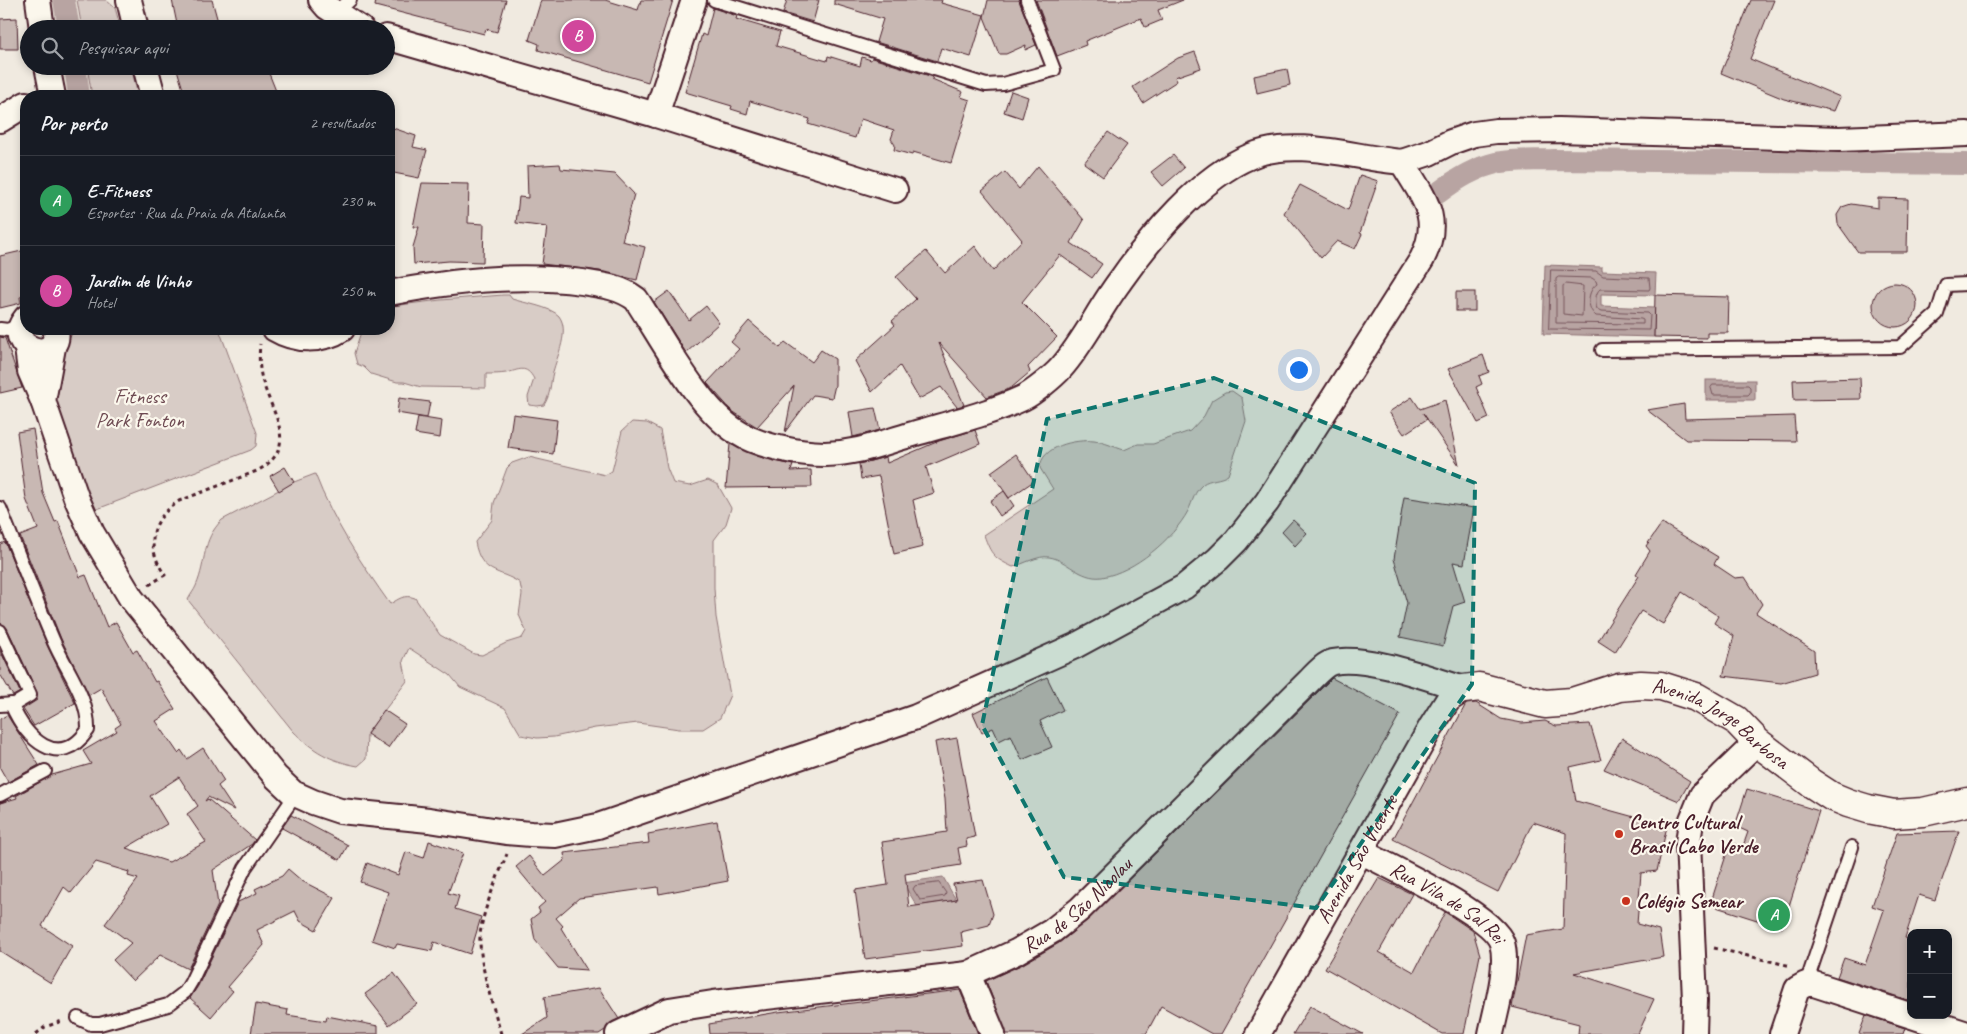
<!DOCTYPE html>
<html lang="pt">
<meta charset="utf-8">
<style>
:root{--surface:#171b24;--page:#242831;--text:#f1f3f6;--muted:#9ea1a6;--line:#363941;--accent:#7c3aed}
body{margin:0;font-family:Caveat,sans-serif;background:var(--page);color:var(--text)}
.controls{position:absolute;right:15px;bottom:15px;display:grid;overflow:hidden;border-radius:10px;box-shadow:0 2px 8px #0003}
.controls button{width:45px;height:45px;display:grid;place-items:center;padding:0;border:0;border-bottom:1px solid var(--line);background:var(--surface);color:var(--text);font:25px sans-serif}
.you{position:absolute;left:1298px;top:369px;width:18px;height:18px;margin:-12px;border:4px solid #fff;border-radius:50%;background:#1a73e8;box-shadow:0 0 0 8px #1a73e833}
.badge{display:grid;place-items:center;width:32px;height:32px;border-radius:50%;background:var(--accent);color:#fff;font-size:16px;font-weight:700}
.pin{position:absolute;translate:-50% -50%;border:2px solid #fff;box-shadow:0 1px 5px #0006}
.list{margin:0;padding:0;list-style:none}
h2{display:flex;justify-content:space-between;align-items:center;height:65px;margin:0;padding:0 20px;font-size:21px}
h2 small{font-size:16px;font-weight:400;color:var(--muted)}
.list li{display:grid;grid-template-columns:32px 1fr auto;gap:15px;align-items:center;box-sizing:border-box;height:90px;padding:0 20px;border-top:1px solid var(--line)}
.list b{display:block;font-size:19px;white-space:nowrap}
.list p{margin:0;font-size:16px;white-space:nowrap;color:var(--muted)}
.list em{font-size:16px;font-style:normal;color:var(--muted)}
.icon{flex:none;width:28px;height:28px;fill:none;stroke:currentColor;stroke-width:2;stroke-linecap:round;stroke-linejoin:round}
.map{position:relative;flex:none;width:1967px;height:1034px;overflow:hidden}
.search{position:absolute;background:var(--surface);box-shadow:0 2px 8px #0003;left:20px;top:20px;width:375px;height:55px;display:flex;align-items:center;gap:12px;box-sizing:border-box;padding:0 18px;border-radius:28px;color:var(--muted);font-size:19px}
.panel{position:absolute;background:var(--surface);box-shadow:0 2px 8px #0003;left:20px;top:90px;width:375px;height:245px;border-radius:20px}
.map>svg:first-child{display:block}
.green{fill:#d8ccc6;stroke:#917678}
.water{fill:#b8a4a2;stroke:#8c6f72}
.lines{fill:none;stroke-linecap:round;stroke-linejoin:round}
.shore{stroke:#76545b;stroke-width:1}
.canal{stroke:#b8a4a2;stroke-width:22}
.building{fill:#c8b8b3;stroke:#4a1f2b;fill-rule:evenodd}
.service-casing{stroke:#4a1f2b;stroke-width:16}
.minor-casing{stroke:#4a1f2b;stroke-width:28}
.tertiary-casing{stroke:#4a1f2b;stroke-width:31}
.path{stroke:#4a1f2b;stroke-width:3;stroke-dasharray:4 4;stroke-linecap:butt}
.service{stroke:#fbf7ec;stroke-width:12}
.minor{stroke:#fbf7ec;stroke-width:24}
.tertiary{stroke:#fbf7ec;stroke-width:28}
.marked{fill:#0f766e;fill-opacity:0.2;stroke:#0f766e;stroke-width:4;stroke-dasharray:10 6;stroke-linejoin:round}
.poi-dot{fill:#c8321e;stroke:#fbf7ec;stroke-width:2}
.labels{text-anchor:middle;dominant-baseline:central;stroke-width:4.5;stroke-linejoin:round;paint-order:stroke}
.park-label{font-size:21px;fill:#6e4a52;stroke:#fbf7ec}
.street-label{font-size:21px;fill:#4a1f2b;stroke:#fbf7ec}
.poi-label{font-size:21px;font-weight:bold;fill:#4a1f2b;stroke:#fbf7ec;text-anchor:start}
</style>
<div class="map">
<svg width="1967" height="1034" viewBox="0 0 1967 1034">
<rect width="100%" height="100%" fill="#f0eae0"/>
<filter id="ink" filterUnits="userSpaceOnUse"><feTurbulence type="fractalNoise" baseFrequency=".02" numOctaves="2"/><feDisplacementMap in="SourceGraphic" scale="10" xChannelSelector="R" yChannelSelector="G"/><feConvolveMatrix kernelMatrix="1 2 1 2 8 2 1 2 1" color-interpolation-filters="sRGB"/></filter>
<g filter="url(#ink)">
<g class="green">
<path d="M77,0H106L115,8L121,29H82Z"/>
<path d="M87,66H131L138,96H92Z"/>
<path d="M503,295H509L512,299C524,303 551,307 559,316C570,331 557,356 553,372C550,384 551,394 544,405L537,406L529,405L528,397L534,379C526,364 519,370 506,373C500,374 492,374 486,374V388L421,387L404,382H397L371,374L364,367L357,364L354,353L362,329H389V308L392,306L441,300Z"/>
<path d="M75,329H219L257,433L256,446L251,450L92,511L54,402L61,352Z"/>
<path d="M1232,391L1242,398L1246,421L1228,475C1221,480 1209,479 1203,484C1194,492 1193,501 1188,511C1173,539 1134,572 1102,577C1080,580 1066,559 1049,557C1039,555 1023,564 1013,567C994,558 991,555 984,535L1053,489L1040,468C1041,446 1076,439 1094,441C1104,442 1114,447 1124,450L1138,444H1153L1190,431L1204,416L1212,400L1225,392Z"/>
<path d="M632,422L647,423L660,430L667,468L673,483L690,486L708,480L718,485L731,508L726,524L714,540V588L716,617L730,695L720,718L703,729H679L638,723L595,728L554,737L537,738L521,735L505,708L460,687L450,675L409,648L403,661L407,681L367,733L366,759L358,766C330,761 313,751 293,731L188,600C190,595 194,591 196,586C207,561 201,541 222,520L294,482L315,474C333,521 361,563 390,604C399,599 404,594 415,598L440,635L474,654L482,655L506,643L522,638L526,631L519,615L522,594L520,583C499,569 481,575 475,542L492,520L494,503L507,468L512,463L529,457L605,475L612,471L622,431Z"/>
</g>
<g class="water">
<path d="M1545,265L1602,267V271L1656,273L1655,295L1601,294V306L1655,308L1654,337L1543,334Z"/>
<rect x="1706" y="380" width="49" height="20"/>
<path d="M943,877L956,900L917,906L903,883Z"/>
</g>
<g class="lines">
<g class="shore">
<path d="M1551,270L1596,271L1603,276L1649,278L1650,288L1649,290L1600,289C1595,293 1595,303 1597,309L1601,311L1648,313L1650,315L1649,330L1549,329Z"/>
<path d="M1559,277L1592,278L1596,281L1597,284C1587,291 1586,308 1596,316L1641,319L1643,320V324L1556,323V279Z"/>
<path d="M1566,284L1583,286L1582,316L1563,314V286Z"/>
<path d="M1713,385H1748L1750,387V393L1748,395H1713L1711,388Z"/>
<path d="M939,883L946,893L945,896L920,900L913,889L915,886Z"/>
</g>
<g class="canal">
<path d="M64,0L69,29"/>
<path d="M75,66L79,96"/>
<path d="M1438,193C1455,180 1474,168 1496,163C1514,159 1535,161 1554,160L1967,164"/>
</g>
</g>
<g class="building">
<path d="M172,0H212L220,29H178Z"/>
<path d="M376,0H506L497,32L486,29L484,34L375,6Z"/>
<path d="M541,0H605L638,10L641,0H673L648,82L538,50L539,44L529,40Z"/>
<path d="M787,0H819L813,22L783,13Z"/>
<path d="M834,0H942L941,3L984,15L971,57L941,48L937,61L876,42L883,19L834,4Z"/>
<path d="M988,0H1019L1036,45L1025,50L1026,45L1006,54H999L984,17Z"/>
<path d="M1036,0H1183L1158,10L1162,20L1145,27L1141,18L1085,41L1086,45L1057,56Z"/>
<path d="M1751,0H1774L1750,59L1840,97L1834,111L1784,99L1721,73Z"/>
<path d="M713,8L737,16L736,19L780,32L776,46L827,61L828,56L860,66L862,57L871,60L872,58L933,77L932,79L963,92L961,97L970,100L951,163L913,152L912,155L894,150L895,145L891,139L894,130L861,119L855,138L808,124L810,119L750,101L747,114L731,109L732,106L685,92L702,34L706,36Z"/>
<path d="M17,18L18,49H0V19Z"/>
<path d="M1195,52L1201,68L1175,77L1177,81L1143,103L1133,87L1178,58Z"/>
<path d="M176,66H266L278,96H185Z"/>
<path d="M1287,69L1290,85L1257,93L1254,76Z"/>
<path d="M1011,91L1028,97L1022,118L1004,112Z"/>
<path d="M393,128L416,136L413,147L427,150L419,178L389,172V140Z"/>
<path d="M1108,132L1127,145L1103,177L1084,163Z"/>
<path d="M1173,155L1184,168L1163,186L1151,172Z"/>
<path d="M560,164L561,169L615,174L634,194L622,241L645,247L637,280L599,271L542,264L547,227L516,223L519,197L528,198L527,166Z"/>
<path d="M1038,166L1084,220L1071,243L1102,264L1092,278L1060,255L1022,302L1057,337L1028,367L1030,372L1011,388L987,397L939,343L964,405L957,407L941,387L919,399L900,366L872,392L855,361L895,325L892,321L916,299L896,277L926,251L945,273L975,246L993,271L1022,240L982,191L1005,172L1019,189Z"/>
<path d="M1360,175L1378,181L1360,233L1362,234L1355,249L1337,241L1321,258L1284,213L1300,185L1348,210Z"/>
<path d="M422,183L469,184L468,223L484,224L483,262L449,261L414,264L413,247L419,227H413Z"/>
<path d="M1878,198L1908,199L1907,252H1858L1838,224L1837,215L1842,207L1851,204L1878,208Z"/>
<path d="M26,250V296L20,297L21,303L0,308V256Z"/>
<circle cx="1895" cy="305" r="22"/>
<path d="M669,291L689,320L706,306L719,323L686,353L654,302Z"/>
<rect x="1456" y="292" width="19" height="19"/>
<path d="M1655,295L1729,297L1728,333H1707V338L1654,337Z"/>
<path d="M749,321L780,348L785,342L812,362L821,350L835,359V385L832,398L813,395L785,432L794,386L757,427L732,411L707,383L739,349L731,342Z"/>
<path d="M0,337L5,338L22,388L0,393Z"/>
<path d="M1483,355L1489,372L1479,376L1482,384L1476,387L1489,418L1478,423L1448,369Z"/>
<path d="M1860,378L1861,399L1794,400L1793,380Z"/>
<path d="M1412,397L1420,409L1445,400L1459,465L1423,413L1427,419L1404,434L1389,412Z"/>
<path d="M399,398L430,402L427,418L397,413Z"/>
<path d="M1684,404L1685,419L1794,416L1796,441L1686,440L1647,410Z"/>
<path d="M875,408L880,430L853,437L849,412Z"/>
<path d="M513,414L557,420L553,454L508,448Z"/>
<path d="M418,417L442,421L440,438L415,434Z"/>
<path d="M33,429L43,493L55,522L58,521L80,577L86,575L107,627L116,622L133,652L137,650L155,682L157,681L175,709L156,721L178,753L181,750L187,759L203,748L224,781L218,786L234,810L208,797L205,801L208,799L255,840L252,844L213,870L218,905L188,969L160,955L133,981L113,960L131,943L105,924L138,879L128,876L129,872L96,862L71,893L64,887L42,926L72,946L51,983L0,951V803L17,798L16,796L52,775L91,764L83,751L117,731L115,728L121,724L101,688L89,695L61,639L20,536L38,529L26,499L17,432ZM179,777L198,806L187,814L206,842L169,862L126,848L167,824L150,796Z"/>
<path d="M975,430L980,444L926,467L934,493L913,500L923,547L894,554L879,476L861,479L859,464L886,457L887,463L939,441Z"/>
<path d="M730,444L763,458L793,465L791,471L811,470L812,487L726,488Z"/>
<path d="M1016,454L1034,481L1009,498L991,472Z"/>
<path d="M285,467L294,482L279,491L270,476Z"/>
<path d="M1004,491L1014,506L1000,516L990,501Z"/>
<path d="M1404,497L1474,508L1464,564L1453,562L1465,602L1453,606L1443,646L1400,637L1407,603L1394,559Z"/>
<path d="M1293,520L1307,533L1295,546L1282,532Z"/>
<path d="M1662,523L1718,557L1714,564L1735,578L1745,577L1762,604L1756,613L1814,651L1815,673L1781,683L1723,676L1734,636L1714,623L1718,616L1682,592L1663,624L1641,611L1615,652L1598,641L1639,576L1636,574L1650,551L1646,546Z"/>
<path d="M5,542L47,645L75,703L34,726L23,709L37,700V692L7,628L0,623V544Z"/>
<path d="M0,650L20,692L13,696L0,674Z"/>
<path d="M1047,677L1063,710L1040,721L1052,747L1022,760L1011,735L999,741L993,728L982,733L973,713Z"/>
<path d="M1332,678L1400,714L1221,1034H1212L1161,1006L1146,1034H1006L986,981L1023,964L1059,943L1088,920Z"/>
<path d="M1476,703L1501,719L1522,723L1545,721L1556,726L1590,724L1601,760L1570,767L1576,801L1667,826L1657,871L1641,873L1637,924L1659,930L1663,957L1574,973L1654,999L1638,1034H1578L1579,1024L1512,1007L1526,935L1563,929L1566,833L1533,822L1498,892L1393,839L1466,704Z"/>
<path d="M384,710L405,724L388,748L367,734Z"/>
<path d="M7,715L39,765L8,782L0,768V719Z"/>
<path d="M957,738L975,837L966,839L967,846L958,848L961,865L905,874L909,907L957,900L953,884L983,880L993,914L989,925L961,932L963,946L865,959L855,890L888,885L882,842L947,832L945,799L935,742Z"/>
<path d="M1622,738L1690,781L1679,801L1604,769Z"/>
<path d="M1747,789L1819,811L1782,928L1710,905L1730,843L1743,846L1748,832L1735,826Z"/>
<path d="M291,815L348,845L340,860L282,828Z"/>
<path d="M717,821L728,881L659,894L658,887L579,898L556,918L563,926L561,928L587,970L558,968L535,940L531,919L540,912L538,908L545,902L516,867L529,856L545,876L565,860L564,853L649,843L648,834Z"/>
<path d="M1959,831L1935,900L1919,895L1905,938L1911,940V1001L1837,977L1844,958L1865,965L1884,910L1872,906L1897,833Z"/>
<path d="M429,841L463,853L448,893L459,896L455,909L481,917L470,954L434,942L432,951L397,944L395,948L372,940L388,892L360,882L367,863L398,875L406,852L424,858Z"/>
<path d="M288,869L302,881L335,898L316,930L300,921L295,911L257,930L264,945L228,987L233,991L211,1017L190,998L198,986L238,902L257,893L255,889L282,876Z"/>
<path d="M1379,878L1412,894L1379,952L1414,972L1445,912L1473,931L1480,955L1464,1034H1442L1325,968Z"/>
<path d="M394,973L417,1004L389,1025L365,994Z"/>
<path d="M599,988L619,1019L612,1022L605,1030L599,1034H522L547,1018L544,997Z"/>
<path d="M960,990L978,1034H710L709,1024L778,1012Z"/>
<path d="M256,1004L288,1010L287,1015L326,1021L327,1016L378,1026V1034H251Z"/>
<path d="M1310,1006L1363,1034H1293Z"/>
<path d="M1866,1015L1905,1028L1903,1034H1859Z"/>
</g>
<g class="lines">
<g class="service-casing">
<g id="service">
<path d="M714,0L986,85L1003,84L1054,70L1027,0"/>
<path d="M336,13L350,0"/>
<path d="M0,329L8,330L21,324"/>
<path d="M1602,350L1900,347L1937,314L1946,285L1967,284"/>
<path d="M0,508C18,553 35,598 54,642C66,670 89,698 88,730C58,772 26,738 11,704"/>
<path d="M0,631L30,695L15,704L0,705"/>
<path d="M0,795L45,771"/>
<path d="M1806,984L1852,847"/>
<path d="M78,1018L91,1024H100L168,1005L185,992L191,982L245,868L296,794"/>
</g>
</g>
<g class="minor-casing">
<g id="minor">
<path d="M38,0L42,29"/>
<path d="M129,0L136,29"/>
<path d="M321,0L327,7L361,29"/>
<path d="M386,37L656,115L895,190"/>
<path d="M47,66L53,96"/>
<path d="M145,66L153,96"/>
<path d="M656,115L694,0"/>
<path d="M0,120L26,104"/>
<path d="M389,293C453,281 517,273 582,282C602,285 620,287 636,299C662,338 698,408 737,432C758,446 800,454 825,454C860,453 881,443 913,434C950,423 988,414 1023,398C1033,393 1053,377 1061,368C1084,342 1099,309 1120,281C1150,238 1201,176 1251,156C1296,137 1354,158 1402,162"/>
<path d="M26,318C0,350 63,366 56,329"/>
<path d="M275,329C295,341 322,342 342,329"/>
<path d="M27,348L30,371L43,401L76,497L92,533L131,598L276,777L293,793L313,802L340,811L429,820L506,832L531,834L555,835L598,826L916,717L1075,646L1184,587L1218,559L1236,541L1267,502L1422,259C1443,217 1423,198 1402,162L1429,153L1451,142L1474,134L1496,131L1559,130L1839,139L1967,134"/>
<path d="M43,401L54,342"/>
<path id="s1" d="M1362,852C1390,867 1493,915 1502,943C1509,967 1496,1009 1491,1034"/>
<path d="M968,974L993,1034"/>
<path id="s2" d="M618,1034L669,1010L713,1003L968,974L1016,952L1052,931L1080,909L1309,681C1315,675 1324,664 1333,662C1366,655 1431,679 1464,689"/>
<path id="s3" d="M1258,1034L1431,727L1448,700L1464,689"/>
<path d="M1694,1034L1695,1000L1688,842L1691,822L1702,795L1757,742"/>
<path d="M1782,1034L1797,989L1806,984H1814L1967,1034"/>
</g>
</g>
<g class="tertiary-casing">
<g id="tertiary">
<path id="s4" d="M1464,689L1479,687L1545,704L1572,702L1619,687L1641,685L1661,686L1696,697L1736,720L1757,742L1811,783L1831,796L1848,803L1868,809L1894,814L1923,812L1967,802"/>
</g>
</g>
<g class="path">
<path d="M149,585L165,575C145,546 150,520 179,501L257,471C303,446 269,411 261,375C259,365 259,355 260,344"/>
<path d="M1714,948L1791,966"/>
<path d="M36,1034L45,1027L62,1021"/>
<path d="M501,1034C493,1005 482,974 480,943C478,920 498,876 507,854"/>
</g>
<use href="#service" class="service"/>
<use href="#minor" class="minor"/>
<use href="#tertiary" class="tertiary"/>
</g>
</g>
<path class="marked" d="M1214,378L1475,483L1472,684L1316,908L1064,877L982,725L1047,419Z"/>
<g class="poi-dot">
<circle cx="1619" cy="834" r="5"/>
<circle cx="1626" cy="901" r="5"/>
</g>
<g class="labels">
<g class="park-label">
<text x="140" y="396">Fitness<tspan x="140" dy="24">Park Fonton</tspan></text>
</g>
<g class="street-label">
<text stroke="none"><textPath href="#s4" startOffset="272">Avenida Jorge Barbosa</textPath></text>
<text stroke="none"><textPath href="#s3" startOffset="201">Avenida São Vicente</textPath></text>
<text stroke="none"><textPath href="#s2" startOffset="488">Rua de São Nicolau</textPath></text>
<text stroke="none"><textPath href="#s1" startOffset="100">Rua Vila de Sal Rei</textPath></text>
</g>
<g class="poi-label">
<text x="1629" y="822">Centro Cultural<tspan x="1629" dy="24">Brasil Cabo Verde</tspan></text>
<text x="1636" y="901">Colégio Semear</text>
</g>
</g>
</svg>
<div class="controls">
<button>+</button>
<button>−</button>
</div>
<div class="you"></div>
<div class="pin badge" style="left:1774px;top:915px;background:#2e9e5b">A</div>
<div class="pin badge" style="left:578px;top:36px;background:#d1479c">B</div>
<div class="search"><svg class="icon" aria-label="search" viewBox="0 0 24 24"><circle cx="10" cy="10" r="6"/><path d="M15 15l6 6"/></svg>Pesquisar aqui</div>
<section class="panel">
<h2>Por perto<small>2 resultados</small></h2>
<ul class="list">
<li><span class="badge" style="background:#2e9e5b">A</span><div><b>E-Fitness</b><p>Esportes · Rua da Praia da Atalanta</p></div><em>230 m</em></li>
<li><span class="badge" style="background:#d1479c">B</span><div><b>Jardim de Vinho</b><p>Hotel</p></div><em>250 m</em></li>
</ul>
</section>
</div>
